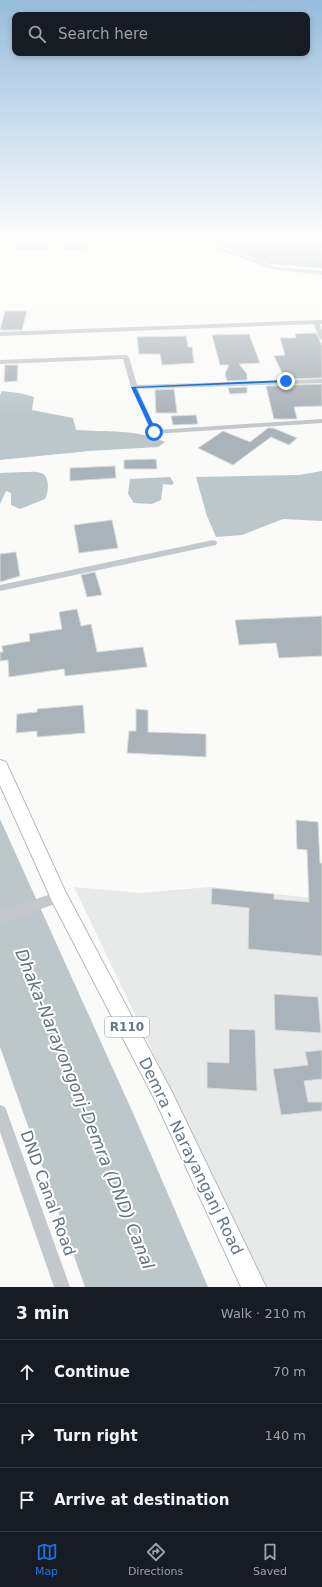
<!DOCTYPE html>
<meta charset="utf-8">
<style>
:root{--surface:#171b24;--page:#242831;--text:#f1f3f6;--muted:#9ea1a6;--line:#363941;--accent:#1a73e8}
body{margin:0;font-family:"DejaVu Sans",sans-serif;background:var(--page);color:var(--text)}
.stop{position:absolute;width:12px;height:12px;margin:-9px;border:3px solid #1a73e8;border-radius:50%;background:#fff}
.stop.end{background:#1a73e8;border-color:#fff;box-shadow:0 1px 4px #0008}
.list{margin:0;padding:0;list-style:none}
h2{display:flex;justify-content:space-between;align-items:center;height:52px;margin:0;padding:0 16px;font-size:17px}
h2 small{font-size:13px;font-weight:400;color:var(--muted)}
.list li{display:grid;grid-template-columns:26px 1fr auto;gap:12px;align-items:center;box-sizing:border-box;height:64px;padding:0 16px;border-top:1px solid var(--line)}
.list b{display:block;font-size:15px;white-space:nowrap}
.list em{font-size:13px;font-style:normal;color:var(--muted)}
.icon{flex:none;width:22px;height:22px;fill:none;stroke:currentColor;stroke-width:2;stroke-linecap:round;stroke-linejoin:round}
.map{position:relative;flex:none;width:322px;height:1287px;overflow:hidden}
.search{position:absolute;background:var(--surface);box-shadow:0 2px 6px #0003;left:12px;right:12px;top:12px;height:44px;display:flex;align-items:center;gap:10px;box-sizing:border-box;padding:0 14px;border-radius:8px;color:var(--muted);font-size:15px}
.sheet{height:244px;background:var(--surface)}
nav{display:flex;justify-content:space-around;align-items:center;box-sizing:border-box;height:56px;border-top:1px solid var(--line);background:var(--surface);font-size:11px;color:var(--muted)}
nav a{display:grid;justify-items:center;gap:2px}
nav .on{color:var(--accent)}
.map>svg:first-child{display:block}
.built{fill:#e8e9e9}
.water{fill:#bbc7cb}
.building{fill:#aab3b9;stroke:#dcdcda}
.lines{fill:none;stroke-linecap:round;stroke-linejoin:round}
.primary-casing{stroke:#b5babe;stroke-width:2}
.minor{fill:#c3c8cc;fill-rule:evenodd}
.primary{fill:#fff;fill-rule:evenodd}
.route{fill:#1a73e8}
.labels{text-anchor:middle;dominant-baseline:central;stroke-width:4;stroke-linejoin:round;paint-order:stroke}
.shield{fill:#fff;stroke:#939fa8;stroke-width:1}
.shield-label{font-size:12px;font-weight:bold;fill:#657683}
.near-street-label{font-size:16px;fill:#657683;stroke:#fff}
.near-water-label{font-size:17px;font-style:italic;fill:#60757c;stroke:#fff}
</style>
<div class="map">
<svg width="322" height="1287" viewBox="0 0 322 1287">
<rect width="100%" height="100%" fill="#fafaf8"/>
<path class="built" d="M74,887L140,893L210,887L322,899V1287H265Z"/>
<g class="water">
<path d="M24,238H52L46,243L54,249L46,250H14V248L24,244L26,242Z"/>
<path d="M199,238H322V268L269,264Z"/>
<path d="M2,391L19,393L34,397L32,410L73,418L76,430C106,432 137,429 165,442L158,447L89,451L0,460V395Z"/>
<path d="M322,471V521L283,519L242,535L216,537L207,516L196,477L299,475Z"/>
<path d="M24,472C29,472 36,471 41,473C50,476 49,492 45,499L20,509L11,505V493L6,491L0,504V473Z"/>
<path d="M170,477L174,483L172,485L163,484L161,500L152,504L134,503L128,494L130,479Z"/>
<path d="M0,819L133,1113L208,1287H85L0,1047Z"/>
</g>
<g class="building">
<path d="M67,239L89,240L86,250H64Z"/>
<path d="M5,311H27L22,330H0Z"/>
<path d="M316,333L322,345V378L285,379L274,356L285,355L280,338H296L295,334Z"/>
<path d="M249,334L260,363L239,364L247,374V380L227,381L225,374L229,365H220L212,335Z"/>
<path d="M186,336L188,347H192L194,363L162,365L160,354H139L137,337Z"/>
<path d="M5,365H18L17,381L4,382Z"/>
<path d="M322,384V406L294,407L297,419H274L266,386Z"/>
<path d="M247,387V393L230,394L228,388Z"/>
<path d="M174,389L177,413H156L155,390Z"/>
<path d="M196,415L198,424L173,425L171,416Z"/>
<path d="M268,428H273L297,438L289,445L271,437L233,465L198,448L223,431L250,442Z"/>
<path d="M156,459L157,469H124V460Z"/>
<path d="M115,466L116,478L70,481V468Z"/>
<path d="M112,520L118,548L79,553L74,525Z"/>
<path d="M16,552L20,576L0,582V554Z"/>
<path d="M95,572L102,595L87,597L81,575Z"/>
<path d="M77,609L81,626L91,624L97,652L143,647L147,667L65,676L64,669L9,677L8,660L0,661V652H3L2,646L30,641L29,634L62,629L59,612Z"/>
<path d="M322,616V656L279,658L276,643L239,645L235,620Z"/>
<path d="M83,705L85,733L37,737V731L16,733L17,714L37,712V709Z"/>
<path d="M136,709L148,710V732L206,734V757L127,753L129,731H136Z"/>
<path d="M296,820L318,822L320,863H322V956L248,949L249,908L211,904L212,888L274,894V899L309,902L307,850L297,849Z"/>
<path d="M274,994L318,997L321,1033L275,1030Z"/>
<path d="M229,1029L255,1030L257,1091L207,1088V1062L229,1063Z"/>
<path d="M322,1050V1079L304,1081L308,1102H322V1111L281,1115L273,1069L308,1065L305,1052Z"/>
</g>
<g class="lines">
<g class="primary-casing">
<path id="primary" d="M0,760L6,762L65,891L170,1088L266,1287H241L156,1102L53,903L0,785Z"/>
</g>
<g class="minor">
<path d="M187,238H194L275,267L322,271V275L272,269Z"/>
<path d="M322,320V324H320L322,330V340L319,338L314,324L0,336V332Z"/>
<path d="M126,355L129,357L137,385L322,379V383L138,389L156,430L322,419V423L154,434L151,432L131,387L123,359L0,364V360Z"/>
<path d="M213,540L216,541L217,543L216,545L0,591V585Z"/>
<path d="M59,891L63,893L65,897L63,901L0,924V912Z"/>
<path d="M0,1105L5,1107L7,1112L70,1287H54L0,1132Z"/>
</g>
<use href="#primary" class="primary"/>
</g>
<linearGradient id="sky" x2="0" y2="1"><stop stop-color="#96bcdc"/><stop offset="0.57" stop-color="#fdfdfc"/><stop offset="1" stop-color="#fdfdfc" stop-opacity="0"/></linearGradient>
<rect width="322" height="418" fill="url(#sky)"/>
<path class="route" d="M286,380L288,382L136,388L157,432L154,433L152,432L131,387Z"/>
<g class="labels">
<rect class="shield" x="105" y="1017" width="44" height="20" rx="3"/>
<g class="shield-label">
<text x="127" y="1027">R110</text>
</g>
<g class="near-street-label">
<text transform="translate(191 1156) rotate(64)">Demra - Narayanganj Road</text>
<text transform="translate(48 1193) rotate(70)">DND Canal Road</text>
</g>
<g class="near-water-label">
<text transform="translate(85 1109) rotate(68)">Dhaka-Narayongonj-Demra (DND) Canal</text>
</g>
</g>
</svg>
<div class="stop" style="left:154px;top:432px"></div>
<div class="stop end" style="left:286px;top:381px"></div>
<div class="search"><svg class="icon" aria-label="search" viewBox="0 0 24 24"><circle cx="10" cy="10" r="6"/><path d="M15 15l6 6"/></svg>Search here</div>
</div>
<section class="sheet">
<h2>3 min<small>Walk · 210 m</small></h2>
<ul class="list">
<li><svg class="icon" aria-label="ahead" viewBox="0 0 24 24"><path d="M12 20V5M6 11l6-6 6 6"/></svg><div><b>Continue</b></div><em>70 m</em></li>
<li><svg class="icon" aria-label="right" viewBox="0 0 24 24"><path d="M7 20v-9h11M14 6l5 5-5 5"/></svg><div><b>Turn right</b></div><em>140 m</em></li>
<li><svg class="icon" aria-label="arrive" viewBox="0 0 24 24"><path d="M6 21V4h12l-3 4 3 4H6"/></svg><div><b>Arrive at destination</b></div></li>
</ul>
</section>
<nav>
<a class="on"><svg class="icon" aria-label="map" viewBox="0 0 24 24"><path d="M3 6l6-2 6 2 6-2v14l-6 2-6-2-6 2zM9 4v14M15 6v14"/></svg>Map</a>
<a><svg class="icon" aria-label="directions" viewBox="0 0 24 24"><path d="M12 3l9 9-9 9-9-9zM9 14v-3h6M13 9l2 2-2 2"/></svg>Directions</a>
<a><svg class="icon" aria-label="saved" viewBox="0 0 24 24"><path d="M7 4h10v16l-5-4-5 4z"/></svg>Saved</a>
</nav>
